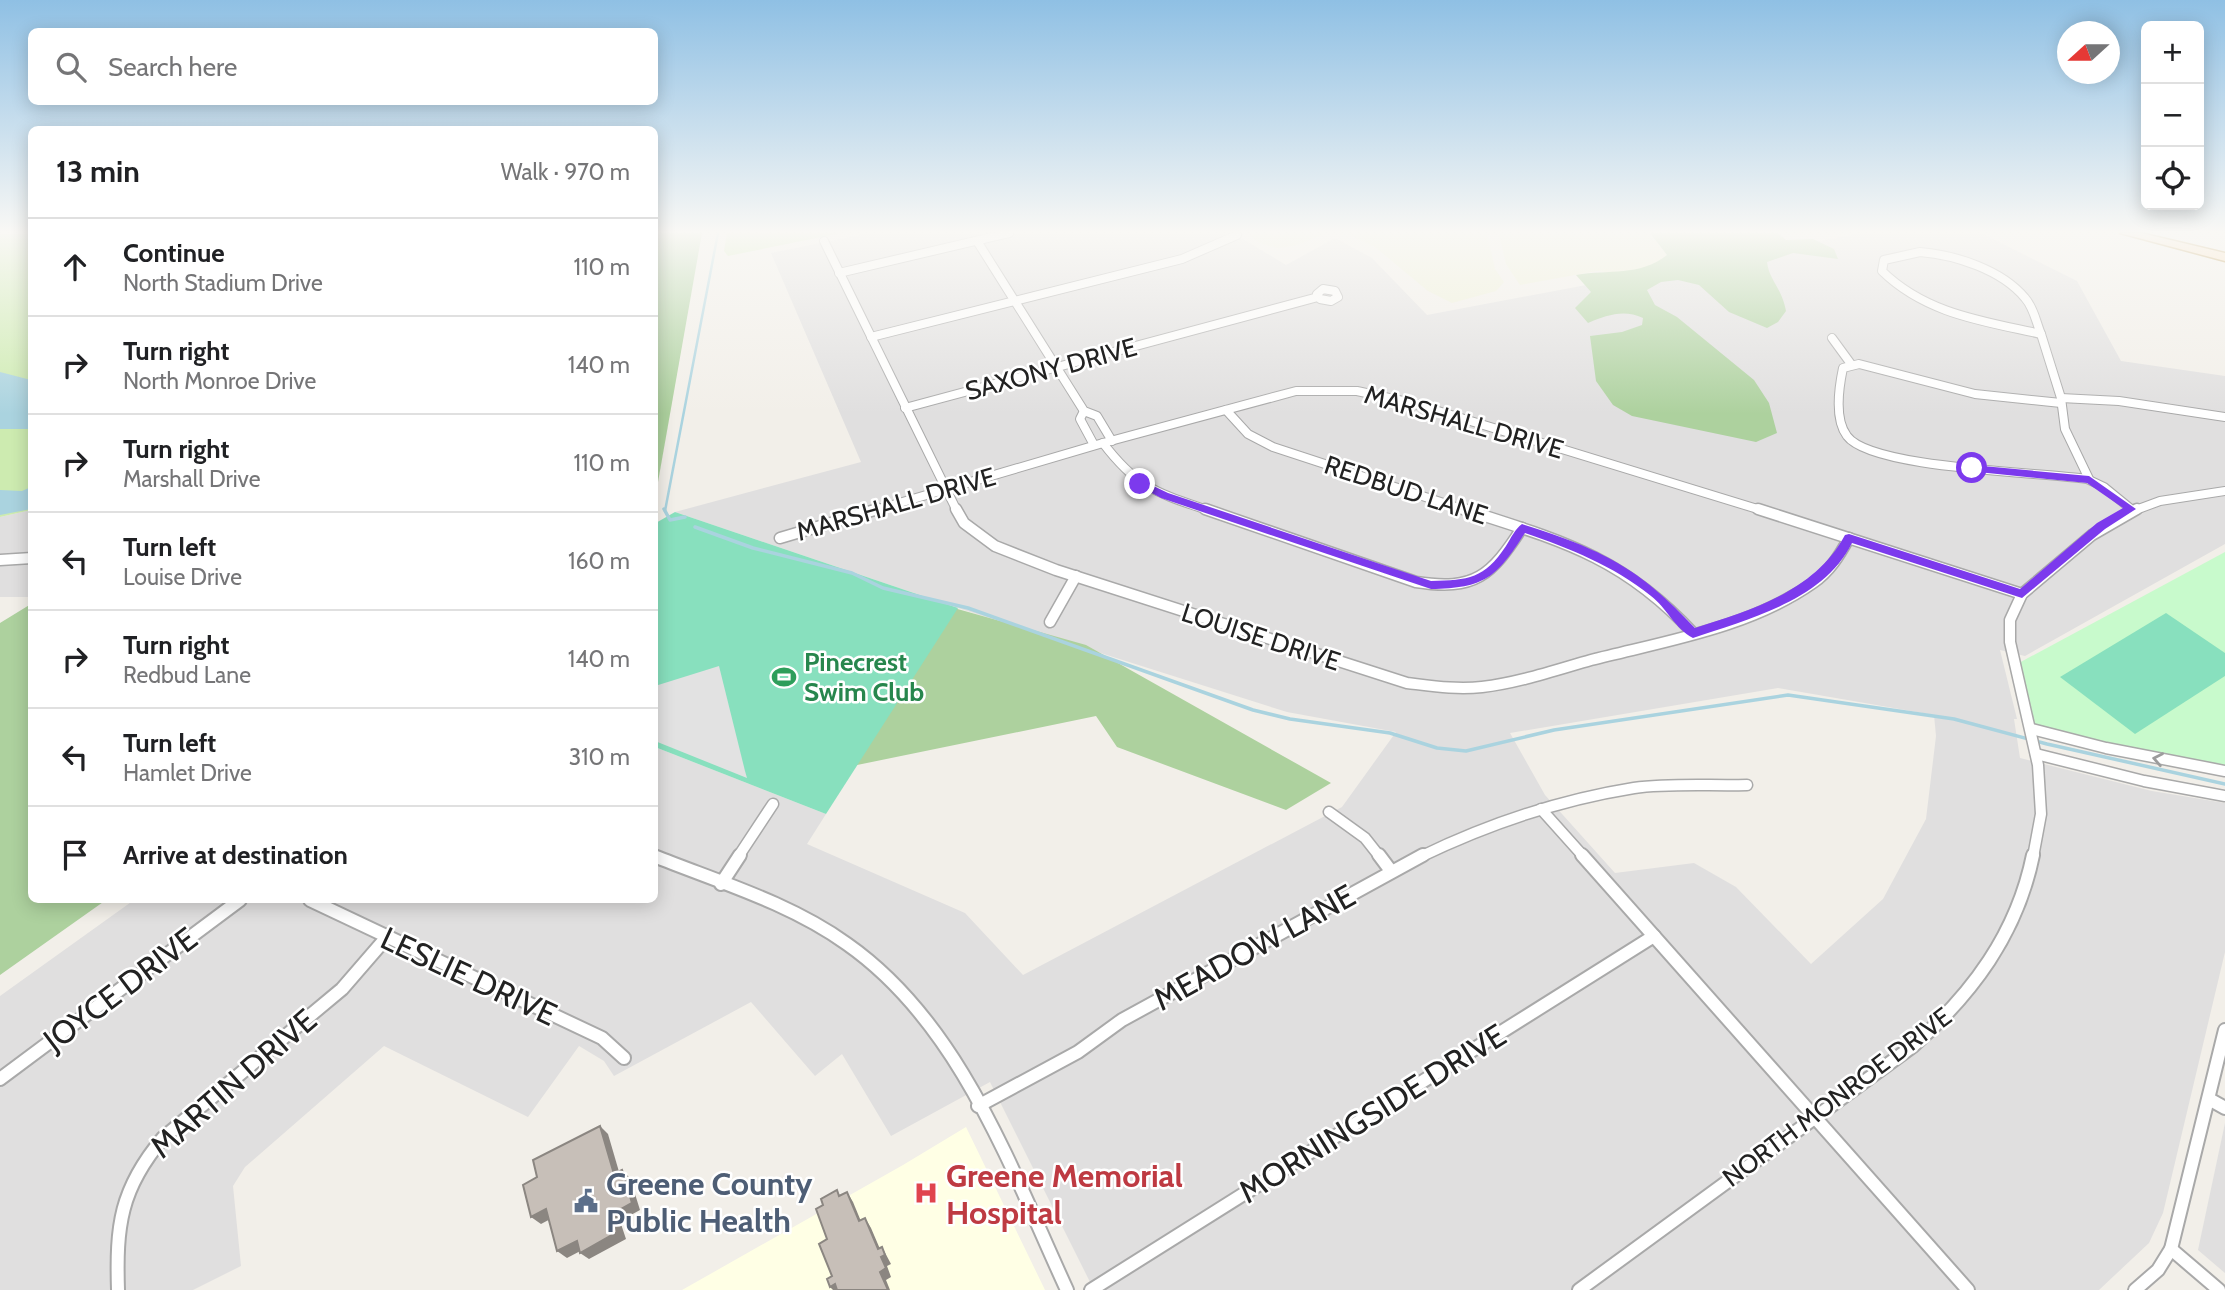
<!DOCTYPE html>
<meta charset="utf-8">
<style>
:root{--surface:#fff;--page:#f2f2f2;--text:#202124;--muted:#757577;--line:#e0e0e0}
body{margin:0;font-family:Cabin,sans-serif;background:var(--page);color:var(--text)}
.controls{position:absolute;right:21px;top:21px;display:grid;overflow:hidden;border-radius:10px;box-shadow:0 4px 18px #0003}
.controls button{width:63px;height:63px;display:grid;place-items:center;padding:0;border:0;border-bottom:2px solid var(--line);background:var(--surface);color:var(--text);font:35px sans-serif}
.compass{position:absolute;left:2057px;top:21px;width:63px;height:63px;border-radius:50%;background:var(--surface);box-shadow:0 4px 18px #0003;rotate:249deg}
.stop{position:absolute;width:21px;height:21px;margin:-16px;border:5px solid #7c3aed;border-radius:50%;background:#fff}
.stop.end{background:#7c3aed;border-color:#fff;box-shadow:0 2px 7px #0008}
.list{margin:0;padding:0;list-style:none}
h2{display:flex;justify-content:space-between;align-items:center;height:91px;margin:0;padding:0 28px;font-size:30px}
h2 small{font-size:23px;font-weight:400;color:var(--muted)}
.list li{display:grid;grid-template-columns:46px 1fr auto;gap:21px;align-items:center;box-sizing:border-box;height:98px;padding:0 28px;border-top:2px solid var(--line)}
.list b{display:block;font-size:26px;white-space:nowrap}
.list p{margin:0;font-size:23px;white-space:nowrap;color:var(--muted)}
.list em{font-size:23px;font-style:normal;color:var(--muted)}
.icon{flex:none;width:38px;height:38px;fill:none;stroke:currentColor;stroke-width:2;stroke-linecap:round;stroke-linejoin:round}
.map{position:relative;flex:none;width:2225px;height:1290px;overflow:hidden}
.search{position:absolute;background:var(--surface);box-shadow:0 4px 18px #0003;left:28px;top:28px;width:630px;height:77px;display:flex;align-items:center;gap:18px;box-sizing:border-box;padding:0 24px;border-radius:10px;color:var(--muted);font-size:26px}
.panel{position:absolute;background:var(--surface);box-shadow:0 4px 18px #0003;left:28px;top:126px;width:630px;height:777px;border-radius:10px}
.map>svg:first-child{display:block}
.residential{fill:#e0dfdf;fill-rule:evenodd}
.education{fill:#ffffe5}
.farmland{fill:#eef0d5}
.grass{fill:#cdebb0}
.forest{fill:#add19e}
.park{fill:#c8facc}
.pitch{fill:#88e0be}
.parking{fill:#e2e2e2}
.water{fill:#aad3df}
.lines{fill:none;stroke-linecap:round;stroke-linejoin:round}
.stream-far1{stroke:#aad3df;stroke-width:2.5}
.stream{stroke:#aad3df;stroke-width:3.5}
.street-far2-casing{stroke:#a9a9a9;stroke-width:10}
.street-far1-casing{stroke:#a9a9a9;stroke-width:13}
.street-casing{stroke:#a9a9a9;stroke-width:16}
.primary-casing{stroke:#a06b00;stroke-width:3}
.street-far2{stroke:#fff;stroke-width:8}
.street-far1{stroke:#fff;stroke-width:10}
.street{stroke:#fff;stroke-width:12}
.primary{fill:#fcd6a4;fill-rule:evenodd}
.shaded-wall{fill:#8b8681}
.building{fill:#c7bfb8;stroke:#8b8681;stroke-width:2}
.oneway{stroke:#9c9c9c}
.route{fill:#7c3aed}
.labels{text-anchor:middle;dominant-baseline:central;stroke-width:5;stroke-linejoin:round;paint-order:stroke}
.street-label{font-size:26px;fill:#222;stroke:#fff}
.leisure-label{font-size:26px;font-weight:bold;fill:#27864d;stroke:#fff;text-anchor:start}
.near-street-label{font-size:32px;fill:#222;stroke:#fff}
.near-health-label{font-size:32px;font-weight:bold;fill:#be3a42;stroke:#fff;text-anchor:start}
.near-service-label{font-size:32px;font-weight:bold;fill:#4e5e75;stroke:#fff;text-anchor:start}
</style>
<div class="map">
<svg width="2225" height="1290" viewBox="0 0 2225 1290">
<rect width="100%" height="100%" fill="#f2efe9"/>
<g class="residential">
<path d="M870,233H1233L1286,265L1335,238L1372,258L1427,315L1862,233H1981L2077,281L2121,361L2225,376V544L2025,656L2000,650L2017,719H2014L2020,758L2152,791L2225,803V952L2163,1213L2149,1243L2099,1290H1094L990,1082L891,1136L842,1054L815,1076L751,1002L614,1076L604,1061L579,1046L528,1117L384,1046L245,1167L233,1186L241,1266L193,1290H0V996L134,900H654L655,747L826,814L807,844L965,913L1023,975L1342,807L1396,732L1287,712L958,608L675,512L861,462L771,253ZM1778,688L1934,715L1936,736L1926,819L1883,899L1811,964L1736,887L1694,863L1615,873L1545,795L1510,733Z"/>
<path d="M31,510V597H0V517Z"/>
<path d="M2225,1123V1273L2198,1250Z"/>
</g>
<path class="education" d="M966,1127L1045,1290H682L903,1165Z"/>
<g class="farmland">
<path d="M1251,233H1327L1294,246L1277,248L1260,243L1249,235Z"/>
<path d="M1346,233H1487L1495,269L1504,282L1496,291L1452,303L1428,291L1375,247Z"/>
<path d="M1650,233L1667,255L1652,266L1621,274L1597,271L1520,285L1506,264L1499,234Z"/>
</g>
<g class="grass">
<path d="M727,233H841L728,256L724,251Z"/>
<path d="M0,234H32L31,510L0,517Z"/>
</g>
<g class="forest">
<path d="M655,233H702L655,499L654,234Z"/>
<path d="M1650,233H1778L1786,240L1813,239L1834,249L1838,259L1793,253L1767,262C1769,280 1782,288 1786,311L1778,322L1767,328L1729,312L1699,285L1678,280L1661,282L1647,290L1655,305L1677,317L1754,380L1769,403L1777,433L1756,442L1632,416L1613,405L1596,381L1590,336L1622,332L1642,325L1643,318C1624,309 1607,315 1588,323L1575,308L1591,292L1576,275C1609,269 1639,277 1667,255Z"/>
<path d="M702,537L1086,645L1331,783L1286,810L1117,747L1096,716L784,780Z"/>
<path d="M31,604L32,900H106L0,975V623Z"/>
</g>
<path class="park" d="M2225,552V767L2032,729L2017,664Z"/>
<g class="pitch">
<path d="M675,512L958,608L826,814L655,747L654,524Z"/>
<path d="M2166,613L2225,653V676L2135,734L2060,677Z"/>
</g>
<path class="parking" d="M719,666L745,771L747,778L655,741V686Z"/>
<g class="water">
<path d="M0,372L31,380V429H0Z"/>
<path d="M31,487V509L0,515V490L22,491Z"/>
</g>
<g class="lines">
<path class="stream-far1" d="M665,511L718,233"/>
<g class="stream">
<path d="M664,509L670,520L685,517"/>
<path d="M695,527L753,548L852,573L883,588L968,608L1253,710L1290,719L1390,733L1437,748L1466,751L1554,730L1788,695L1954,719L2047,744L2225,784"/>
</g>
<g class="street-far2-casing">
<g id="street-far2">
<path d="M824,241L957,511"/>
<path d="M977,241L1084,411L1097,416L1112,441"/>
<path d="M1920,252C1956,255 2002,270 2025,298C2034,308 2036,322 2041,334C1983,321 1926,314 1882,271L1884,260Z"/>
<path d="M839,273L1009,233"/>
<path d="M1323,289L1335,291L1338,297L1331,301L1320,299L1317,294Z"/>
<path d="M2041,334L2061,398L2065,429L2089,479"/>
<path d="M871,337L1182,259L1237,235"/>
<path d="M1832,338L1851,364"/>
<path d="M2061,398L2119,401L2225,417"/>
<path d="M2061,403L1975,394L1859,364L1843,368C1839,387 1834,419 1847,436C1871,469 2042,472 2087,479L2104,487L2131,509"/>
<path d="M905,408L1318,297"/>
<path d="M1226,410L1248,434L1273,447L1468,511"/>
<path d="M1084,411L1080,419L1094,445"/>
<path d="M1103,443C1138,489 1158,493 1210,511"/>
<path d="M872,511L1103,443L1296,391H1357L1412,403L1764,511"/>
<path d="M2133,511L2160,501L2225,491"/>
</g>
</g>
<g class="street-far1-casing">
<g id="street-far1">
<path d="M956,509L964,523L995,546L1056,570L1407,683C1432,686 1457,690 1482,687C1518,683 1556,670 1591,660C1665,641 1749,628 1813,583C1830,571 1839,556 1849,538"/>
<path d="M1205,509L1416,582C1475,591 1491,576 1522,528"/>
<path d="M1463,509C1559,540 1622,556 1693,633"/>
<path d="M1758,509L2022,594"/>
<path d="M780,538L878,509"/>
<path d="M0,560L32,558"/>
<path d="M1050,622L1076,576"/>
<path d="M2032,729L2106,748L2225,771"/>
<path d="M2036,754L2144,781L2225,796"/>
<path d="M1541,809L1584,857"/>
<path d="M1329,812L1365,838L1380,857"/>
<path d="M654,856L657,857"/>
<path d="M738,857L773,804"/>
<path d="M1420,857C1488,824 1559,800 1634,788C1670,783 1710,786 1747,785"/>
<path d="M2033,857L2041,814L2038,765L2010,642V620L2022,594L2092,535L2137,509"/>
</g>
</g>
<g class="street-casing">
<g id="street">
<path d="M1379,855L1391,871"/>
<path d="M1582,855L1968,1290"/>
<path d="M654,856C719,882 790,903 847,944C961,1024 1011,1169 1067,1290"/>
<path d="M721,884L740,855"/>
<path d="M310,900L602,1038L624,1058"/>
<path d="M0,1079L240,900"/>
<path d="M2209,1099L2225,1108"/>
<path d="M978,1106L1078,1052L1122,1020L1423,855"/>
<path d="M2171,1249L2219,1290"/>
<path d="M118,1290C116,1226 120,1189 163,1138L342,989L387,937"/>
<path d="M1091,1290L1654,936"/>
<path d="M1579,1290L1913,1046C1972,994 2017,934 2033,855"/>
<path d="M2135,1290L2158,1270L2171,1249L2225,1030"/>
</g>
</g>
<g class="primary-casing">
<path id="primary" d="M2120,233H2141L2225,253V261Z"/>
</g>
<use href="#street-far2" class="street-far2"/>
<use href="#street-far1" class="street-far1"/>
<use href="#street" class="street"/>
<use href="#primary" class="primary"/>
</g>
<g class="shaded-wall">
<path d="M600,1126L608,1134L622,1182L614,1174Z"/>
<path d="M622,1170L630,1178L640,1210L620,1221L626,1239L589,1259L580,1253L612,1214Z"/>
<path d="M847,1192L853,1202L865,1231L859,1221Z"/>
<path d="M546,1209L556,1216L541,1224L531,1217Z"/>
<path d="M865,1218L871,1228L883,1256L882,1247L891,1264L887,1266L891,1277L886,1280L890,1290H888L880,1272Z"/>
<path d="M577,1241L586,1248L567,1258L557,1251Z"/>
<path d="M835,1284L840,1290H833L830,1287Z"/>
</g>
<g class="building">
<path d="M600,1126L614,1174L622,1170L632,1203L612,1214L617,1232L580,1253L577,1241L557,1251L546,1209L531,1217L523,1185L537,1177L533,1160Z"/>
<path d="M837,1190L839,1196L847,1192L859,1221L865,1218L878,1249L882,1247L885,1255L881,1257L886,1268L880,1272L888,1290H837L835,1284L830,1287L827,1279L832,1276L819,1244L827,1239L816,1209L823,1205L821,1199Z"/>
</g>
<defs><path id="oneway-chevron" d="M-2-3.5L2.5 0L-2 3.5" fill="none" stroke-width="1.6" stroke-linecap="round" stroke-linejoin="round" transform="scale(1.75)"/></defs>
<use class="oneway" href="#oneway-chevron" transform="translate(2158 759) rotate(-169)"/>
<linearGradient id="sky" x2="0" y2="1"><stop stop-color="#8fc0e4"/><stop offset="0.56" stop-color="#f9f8f5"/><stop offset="1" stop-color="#f9f8f5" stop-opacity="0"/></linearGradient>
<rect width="2225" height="414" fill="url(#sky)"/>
<path class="route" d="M1972,465L2089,476L2136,509L2105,529L2022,598L1852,543C1824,600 1749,619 1693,638C1676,630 1666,607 1651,596C1612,565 1571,549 1525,533C1496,578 1485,588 1431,589L1161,498L1135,484L1143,481L1168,493L1431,581C1469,580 1484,579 1506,546C1511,538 1515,529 1522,524C1601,549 1639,567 1695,628C1752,610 1815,591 1845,535L1849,534L2020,589L2097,523L2123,508L2087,483L1968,471L1967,468Z"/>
<defs>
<g id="stadium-bare" transform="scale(1.89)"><path d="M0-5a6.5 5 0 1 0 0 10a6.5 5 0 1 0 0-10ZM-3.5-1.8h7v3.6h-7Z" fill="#2e9e5b" stroke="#fff" stroke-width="2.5" paint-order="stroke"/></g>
<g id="hospital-bare" transform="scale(1.89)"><path d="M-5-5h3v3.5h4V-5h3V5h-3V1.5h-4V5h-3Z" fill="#e0444e" stroke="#fff" stroke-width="2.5" paint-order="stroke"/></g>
<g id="civic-bare" transform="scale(1.89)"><path d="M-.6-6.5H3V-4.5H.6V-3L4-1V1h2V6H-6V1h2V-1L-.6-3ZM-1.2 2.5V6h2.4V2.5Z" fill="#5c6f8a" stroke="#fff" stroke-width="2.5" paint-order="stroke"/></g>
</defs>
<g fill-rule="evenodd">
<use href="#stadium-bare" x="784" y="677"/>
<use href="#hospital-bare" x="926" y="1193"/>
<use href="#civic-bare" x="586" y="1201"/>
</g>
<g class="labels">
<g class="street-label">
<text transform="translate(1051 369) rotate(-15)">SAXONY DRIVE</text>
<text transform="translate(1464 422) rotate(16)">MARSHALL DRIVE</text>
<text transform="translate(1406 490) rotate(18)">REDBUD LANE</text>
<text transform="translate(896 504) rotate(-16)">MARSHALL DRIVE</text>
<text transform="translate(1261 637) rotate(18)">LOUISE DRIVE</text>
<text transform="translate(1837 1097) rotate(-37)">NORTH MONROE DRIVE</text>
</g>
<g class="leisure-label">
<text x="804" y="662">Pinecrest<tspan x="804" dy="30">Swim Club</tspan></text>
</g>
<g class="near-street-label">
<text transform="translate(1254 947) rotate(-29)">MEADOW LANE</text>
<text transform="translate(469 976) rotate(25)">LESLIE DRIVE</text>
<text transform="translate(120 989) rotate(-37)">JOYCE DRIVE</text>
<text transform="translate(233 1083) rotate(-41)">MARTIN DRIVE</text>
<text transform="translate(1372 1113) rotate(-32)">MORNINGSIDE DRIVE</text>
</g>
<g class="near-health-label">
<text x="946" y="1175">Greene Memorial<tspan x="946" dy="37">Hospital</tspan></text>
</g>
<g class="near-service-label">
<text x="606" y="1183">Greene County<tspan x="606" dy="37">Public Health</tspan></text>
</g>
</g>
</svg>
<div class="controls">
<button>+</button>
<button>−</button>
<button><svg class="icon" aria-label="locate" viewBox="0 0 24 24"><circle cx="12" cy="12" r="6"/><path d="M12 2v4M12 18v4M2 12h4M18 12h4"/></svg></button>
</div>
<svg class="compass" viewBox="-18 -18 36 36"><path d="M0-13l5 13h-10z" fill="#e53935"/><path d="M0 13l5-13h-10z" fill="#757577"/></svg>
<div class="stop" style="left:1972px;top:468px"></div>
<div class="stop end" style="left:1140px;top:484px"></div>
<div class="search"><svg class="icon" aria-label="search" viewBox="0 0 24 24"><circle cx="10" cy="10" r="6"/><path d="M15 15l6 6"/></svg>Search here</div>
<section class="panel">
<h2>13 min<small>Walk · 970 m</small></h2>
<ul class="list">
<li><svg class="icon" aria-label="ahead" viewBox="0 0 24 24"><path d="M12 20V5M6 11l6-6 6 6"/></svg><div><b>Continue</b><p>North Stadium Drive</p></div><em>110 m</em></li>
<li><svg class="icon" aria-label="right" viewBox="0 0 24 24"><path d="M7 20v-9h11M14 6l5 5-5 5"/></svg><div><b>Turn right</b><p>North Monroe Drive</p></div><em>140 m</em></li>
<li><svg class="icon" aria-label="right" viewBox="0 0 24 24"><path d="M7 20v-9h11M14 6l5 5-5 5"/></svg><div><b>Turn right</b><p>Marshall Drive</p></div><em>110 m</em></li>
<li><svg class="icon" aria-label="left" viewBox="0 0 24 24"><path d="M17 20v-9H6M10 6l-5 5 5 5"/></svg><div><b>Turn left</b><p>Louise Drive</p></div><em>160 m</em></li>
<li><svg class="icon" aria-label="right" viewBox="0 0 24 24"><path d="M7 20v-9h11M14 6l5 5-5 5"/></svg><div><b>Turn right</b><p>Redbud Lane</p></div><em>140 m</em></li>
<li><svg class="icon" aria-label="left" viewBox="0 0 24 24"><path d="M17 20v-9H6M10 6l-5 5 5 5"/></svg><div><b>Turn left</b><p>Hamlet Drive</p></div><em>310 m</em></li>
<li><svg class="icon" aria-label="arrive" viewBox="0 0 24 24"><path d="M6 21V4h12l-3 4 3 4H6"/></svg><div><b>Arrive at destination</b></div></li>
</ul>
</section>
</div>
